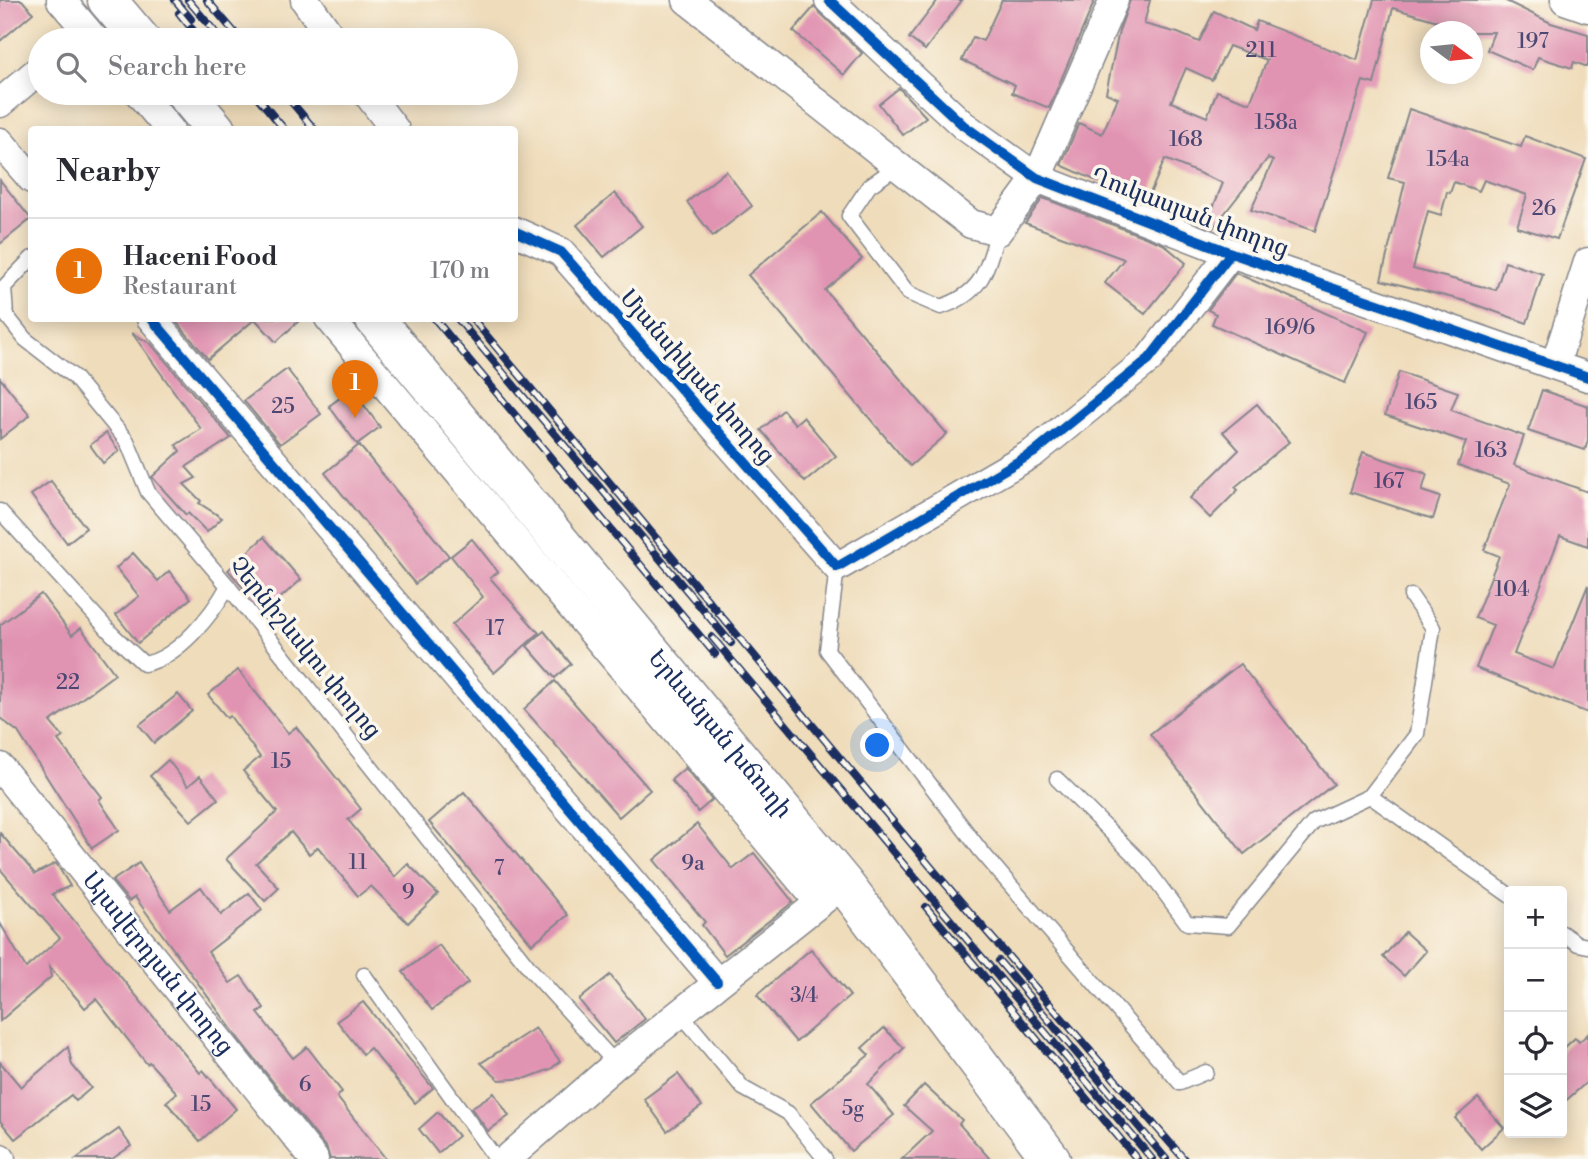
<!DOCTYPE html>
<meta charset="utf-8">
<style>
:root{--surface:#fff;--page:#f7f7f7;--text:#2b2b33;--muted:#7c7c81;--line:#e1e1e2;--accent:#1f6fb2}
body{margin:0;font-family:"Libre Bodoni","Noto Serif Armenian",serif;background:var(--page);color:var(--text)}
.controls{position:absolute;right:21px;bottom:21px;display:grid;overflow:hidden;border-radius:7px;box-shadow:0 4px 18px #0003}
.controls button{width:63px;height:63px;display:grid;place-items:center;padding:0;border:0;border-bottom:2px solid var(--line);background:var(--surface);color:var(--text);font:35px sans-serif}
.compass{position:absolute;left:1420px;top:21px;width:63px;height:63px;border-radius:50%;background:var(--surface);box-shadow:0 4px 18px #0003;rotate:105deg}
.you{position:absolute;left:878px;top:746px;width:24px;height:24px;margin:-18px;border:5px solid #fff;border-radius:50%;background:#1a73e8;box-shadow:0 0 0 10px #1a73e833}
.badge{display:grid;place-items:center;width:46px;height:46px;border-radius:50%;background:var(--accent);color:#fff;font-size:23px;font-weight:700}
.pin{position:absolute;translate:-50% -58px;filter:drop-shadow(0 2px 4px #0008)}
.pin::after{content:'';position:absolute;top:37px;width:24px;height:21px;background:inherit;clip-path:polygon(0 0,100% 0,50% 100%)}
.list{margin:0;padding:0;list-style:none}
h2{display:flex;justify-content:space-between;align-items:center;height:91px;margin:0;padding:0 28px;font-size:30px}
h2 small{font-size:23px;font-weight:400;color:var(--muted)}
.list li{display:grid;grid-template-columns:46px 1fr auto;gap:21px;align-items:center;box-sizing:border-box;height:105px;padding:0 28px;border-top:2px solid var(--line)}
.list b{display:block;font-size:26px;white-space:nowrap}
.list p{margin:0;font-size:23px;white-space:nowrap;color:var(--muted)}
.list em{font-size:23px;font-style:normal;color:var(--muted)}
.icon{flex:none;width:38px;height:38px;fill:none;stroke:currentColor;stroke-width:2;stroke-linecap:round;stroke-linejoin:round}
.map{position:relative;flex:none;width:1588px;height:1159px;overflow:hidden}
.search{position:absolute;background:var(--surface);box-shadow:0 4px 18px #0003;left:28px;top:28px;width:490px;height:77px;display:flex;align-items:center;gap:18px;box-sizing:border-box;padding:0 24px;border-radius:38px;color:var(--muted);font-size:26px}
.panel{position:absolute;background:var(--surface);box-shadow:0 4px 18px #0003;left:28px;top:126px;width:490px;height:196px;border-radius:7px}
.map>svg:first-child{display:block}
.building{fill:#e194b2;fill-rule:evenodd}
.lines{fill:none;stroke-linecap:round;stroke-linejoin:round}
.service-casing{stroke:#85868c;stroke-width:17}
.minor-casing{stroke:#85868c;stroke-width:31}
.trunk-casing{stroke:#85868c;stroke-width:41}
.service{stroke:#fff;stroke-width:14}
.minor{stroke:#fff;stroke-width:28}
.trunk{stroke:#fff;stroke-width:38}
.rail-casing{stroke:#1b2f5e;stroke-width:8}
.rail{stroke:#fbf7ec;stroke-width:5;stroke-dasharray:16;stroke-linecap:butt}
.cycleway-casing{stroke:#fbf7ec;stroke-width:15}
.cycleway{stroke:#0057b8;stroke-width:10}
.labels{text-anchor:middle;dominant-baseline:central;stroke-width:7;stroke-linejoin:round;paint-order:stroke}
.number-label{font-size:21px;fill:#4c4873}
.street-label{font-size:24px;fill:#1b2f5e;stroke:#fbf7ec}
</style>
<div class="map">
<svg width="1588" height="1159" viewBox="0 0 1588 1159">
<rect width="100%" height="100%" fill="#fbf7ec"/>
<filter id="ink" filterUnits="userSpaceOnUse"><feTurbulence type="fractalNoise" baseFrequency=".0143" numOctaves="2"/><feDisplacementMap in="SourceGraphic" scale="14" xChannelSelector="R" yChannelSelector="G"/><feConvolveMatrix kernelMatrix="1 2 1 2 8 2 1 2 1" color-interpolation-filters="sRGB"/></filter>
<filter id="wash" filterUnits="userSpaceOnUse"><feTurbulence type="fractalNoise" baseFrequency=".00686" numOctaves="4" result="noise"/><feDisplacementMap in="SourceGraphic" scale="28" xChannelSelector="R" yChannelSelector="G"/><feGaussianBlur stdDeviation="1.57" result="paint"/><feColorMatrix in="noise" values="0 0 0 0 0 0 0 0 0 0 0 0 0 0 0 0 0 1.4 0 .05"/><feComposite in="paint" operator="in"/></filter>
<g filter="url(#wash)">
<rect width="100%" height="100%" fill="#efdcba"/>
<g id="blocks">
<g class="building">
<path d="M0,0H22L33,13L0,41Z"/>
<path d="M938,0H962L925,50L909,38Z"/>
<path d="M1002,0H1095L1049,108L1012,93L1015,85L962,60L973,37L983,41Z"/>
<path d="M1130,0H1150L1144,24L1178,33L1199,42L1214,11L1254,30L1257,21L1357,60L1374,0H1504L1551,23L1588,34V67L1574,62L1572,68L1538,57L1533,70L1487,50L1494,32H1439L1441,22L1393,8L1374,84L1363,81L1315,231L1251,210L1273,161L1268,158L1213,228L1206,225L1223,183L1165,159L1148,198L1101,177L1099,182L1061,165L1079,123L1102,134L1118,98L1106,93L1119,31ZM1229,46L1267,60L1250,103L1217,91L1207,117L1171,102L1186,68L1212,80Z"/>
<path d="M814,7L862,53L844,75L793,31Z"/>
<path d="M899,88L926,117L903,135L879,104Z"/>
<path d="M1409,109L1521,147L1525,136L1586,159L1557,239L1517,227L1527,195L1484,180L1479,191L1454,182L1450,193L1447,192L1441,215L1428,211L1413,269L1496,290L1505,262L1543,274L1527,323L1465,301L1381,280L1405,182L1388,178Z"/>
<path d="M726,171L752,206L713,236L687,202Z"/>
<path d="M0,180L31,219L0,244Z"/>
<path d="M615,193L642,226L604,257L577,225Z"/>
<path d="M1043,198L1163,244L1186,263L1145,314L1105,283L1124,259L1025,223Z"/>
<path d="M822,212L862,259L825,290L947,434L910,466L748,275Z"/>
<path d="M1236,273L1368,332L1345,383L1212,324L1216,314L1208,310Z"/>
<path d="M173,318H302L276,342L255,319L208,359Z"/>
<path d="M132,333L151,344L231,438L186,467L196,478L184,484L201,501L199,503L222,518L207,532L188,513L186,515L152,477L180,451L176,445L201,429Z"/>
<path d="M287,369L321,414L280,444L244,401Z"/>
<path d="M1399,372L1458,392L1451,410L1524,436L1514,465L1588,492V546L1560,536L1514,654L1554,669L1588,585V713L1476,668L1493,625L1475,618L1499,556L1484,550L1510,484L1458,465L1466,442L1385,415Z"/>
<path d="M0,378L30,415L0,439Z"/>
<path d="M352,389L380,427L357,444L329,406Z"/>
<path d="M1542,390L1588,406V440L1585,450L1528,431Z"/>
<path d="M1257,404L1289,442L1235,487L1238,490L1210,518L1190,498L1239,450L1223,432Z"/>
<path d="M783,410L795,424L803,417L836,456L805,482L761,430Z"/>
<path d="M106,433L119,451L103,463L90,445Z"/>
<path d="M359,445L449,556L415,584L325,473Z"/>
<path d="M1363,452L1427,474L1422,491L1440,497L1433,519L1350,492Z"/>
<path d="M51,481L86,528L67,543L31,495Z"/>
<path d="M264,537L301,580L264,612L228,570Z"/>
<path d="M472,539L498,572L490,578L539,633L494,673L452,625L483,597L451,556Z"/>
<path d="M133,553L158,581L169,571L191,598L138,643L116,615L139,596L116,568Z"/>
<path d="M41,594L72,635L81,628L115,674L50,722L63,737L58,740L102,797L99,800L119,830L92,848L18,732L0,718V625Z"/>
<path d="M544,631L571,664L555,678L527,646Z"/>
<path d="M1240,664L1334,784L1244,854L1150,734Z"/>
<path d="M238,670L288,733L296,727L361,809L348,820L395,877L408,864L438,894L408,923L371,886L358,896L318,847L309,854L291,832L256,863L279,888L265,901L226,859L277,812L243,771L260,757L230,716L227,718L208,695Z"/>
<path d="M555,681L650,790L619,817L524,709Z"/>
<path d="M178,694L192,711L154,743L139,725Z"/>
<path d="M168,760L188,786L200,776L218,799L191,821L150,776Z"/>
<path d="M685,768L712,800L698,812L671,780Z"/>
<path d="M464,792L568,915L532,944L429,822Z"/>
<path d="M697,824L733,869L754,853L793,902L725,955L702,925L705,922L654,860Z"/>
<path d="M0,833L35,874L56,863L70,886L52,894L200,1073L203,1070L236,1109L200,1141L166,1102L177,1093L149,1062L147,1064L96,999L85,1008L49,966L51,977L0,1021V923L26,968L60,938L0,869Z"/>
<path d="M139,863L170,910L201,887L221,915L249,893L262,910L208,952L230,983L241,976L264,1008L258,1013L293,1058L307,1047L342,1092L337,1097L386,1159H330L327,1149L241,1042L135,897L129,901L112,881Z"/>
<path d="M1405,932L1426,951L1404,976L1383,957Z"/>
<path d="M439,945L468,983L432,1010L403,972Z"/>
<path d="M811,949L850,996L796,1042L757,995Z"/>
<path d="M610,975L645,1019L614,1043L579,1000Z"/>
<path d="M363,1002L433,1088L415,1103L370,1048L363,1054L337,1021Z"/>
<path d="M535,1028L560,1061L551,1069L527,1078L499,1080L481,1063Z"/>
<path d="M884,1028L904,1048L868,1084L894,1115L851,1151L811,1103L869,1055L862,1048Z"/>
<path d="M1588,1034V1081L1562,1104V1050L1575,1038L1579,1042Z"/>
<path d="M68,1047L72,1065L91,1088L76,1101L71,1095L15,1139L0,1121V1062L21,1087Z"/>
<path d="M678,1074L702,1106L667,1131L644,1099Z"/>
<path d="M924,1085L962,1120L959,1124L990,1159H902L932,1131L904,1106Z"/>
<path d="M494,1093L509,1116L488,1131L471,1108Z"/>
<path d="M1478,1098L1504,1128L1481,1149L1455,1118Z"/>
<path d="M438,1112L458,1136L438,1153L419,1129Z"/>
<path d="M119,1129L131,1146L112,1159H76Z"/>
</g>
</g>
</g>
<g filter="url(#ink)">
<use href="#blocks" fill-opacity="0" stroke="#85868c" stroke-width="2"/>
<g class="lines">
<g class="service-casing">
<g id="service">
<path d="M898,166L869,186L849,216L908,293L941,307C983,293 986,271 998,231"/>
<path d="M32,258L4,287L6,315L25,339L74,377L127,441L148,492L228,586L531,970L616,1064"/>
<path d="M0,511L112,634L144,664C178,658 212,615 228,586"/>
<path d="M837,567L827,650L981,851L1180,1083L1206,1072"/>
<path d="M1057,779L1144,865L1187,923L1228,926L1314,822L1370,796L1417,734L1433,628L1411,596"/>
<path d="M1370,796L1509,895"/>
<path d="M1562,933L1578,944L1588,946"/>
<path d="M364,975L496,1159"/>
<path d="M681,1014L743,1088L788,1113L825,1159"/>
</g>
</g>
<g class="minor-casing">
<g id="minor">
<path d="M61,0L95,40"/>
<path d="M305,0L333,40"/>
<path d="M687,0L971,224L998,231L1037,178L1114,0"/>
<path d="M829,0L963,125L1037,178L1231,253L1588,377"/>
<path d="M1565,0L1588,8"/>
<path d="M139,93L170,130"/>
<path d="M367,93L395,130"/>
<path d="M0,103L40,69"/>
<path d="M0,142L32,179"/>
<path d="M514,231L561,252L837,567L1033,453L1149,359L1231,253"/>
<path d="M151,318L717,982"/>
<path d="M329,318L819,902"/>
<path d="M1555,365L1588,262"/>
<path id="s1" d="M0,767L314,1159"/>
<path d="M0,1158L1,1159"/>
<path d="M507,1159L616,1064L833,892"/>
</g>
</g>
<g class="trunk-casing">
<g id="trunk">
<path d="M107,0L141,40"/>
<path d="M185,93L216,130"/>
<path id="s2" d="M374,318L844,884L1051,1159"/>
</g>
</g>
<use href="#service" class="service"/>
<use href="#minor" class="minor"/>
<use href="#trunk" class="trunk"/>
<g class="rail-casing">
<g id="rail">
<path d="M175,0L191,19"/>
<path d="M188,0L222,40"/>
<path d="M207,0L241,40"/>
<path d="M179,13L201,40"/>
<path d="M254,93L285,130"/>
<path d="M284,93L315,130"/>
<path d="M434,318L715,654"/>
<path d="M457,318L731,643"/>
<path d="M472,318L936,873L1184,1159"/>
<path d="M712,637L1152,1159"/>
<path d="M926,907L1137,1159"/>
<path d="M999,961L1166,1159"/>
</g>
</g>
<use href="#rail" class="rail"/>
<g class="cycleway-casing">
<g id="cycleway">
<path d="M829,0L963,125L1037,178L1231,253L1588,377"/>
<path d="M514,231L561,252L837,567L1033,453L1149,359L1231,253"/>
<path d="M151,318L717,982"/>
</g>
</g>
<use href="#cycleway" class="cycleway"/>
</g>
</g>
<g class="labels">
<g class="number-label">
<text x="1533" y="42">197</text>
<text x="1261" y="51">211</text>
<text x="1276" y="123">158а</text>
<text x="1186" y="140">168</text>
<text x="1448" y="160">154а</text>
<text x="1544" y="209">26</text>
<text x="1290" y="328">169/6</text>
<text x="1421" y="403">165</text>
<text x="283" y="407">25</text>
<text x="1491" y="451">163</text>
<text x="1389" y="482">167</text>
<text x="1512" y="590">104</text>
<text x="495" y="629">17</text>
<text x="68" y="683">22</text>
<text x="281" y="762">15</text>
<text x="358" y="863">11</text>
<text x="693" y="864">9a</text>
<text x="499" y="869">7</text>
<text x="408" y="893">9</text>
<text x="804" y="996">3/4</text>
<text x="305" y="1085">6</text>
<text x="201" y="1105">15</text>
<text x="853" y="1109">5g</text>
</g>
<g class="street-label">
<text transform="translate(1190 213) rotate(21)">Ղուկասյան փողոց</text>
<text transform="translate(697 377) rotate(49)">Մյանսիկյան փողոց</text>
<text transform="translate(305 648) rotate(51)">Չերնիշևսկու փողոց</text>
<text stroke="none"><textPath href="#s2" startOffset="541">Երևանյան խճուղի</textPath></text>
<text stroke="none"><textPath href="#s1" startOffset="252">Ալավերդյան փողոց</textPath></text>
</g>
</g>
</svg>
<div class="controls">
<button>+</button>
<button>−</button>
<button><svg class="icon" aria-label="locate" viewBox="0 0 24 24"><circle cx="12" cy="12" r="6"/><path d="M12 2v4M12 18v4M2 12h4M18 12h4"/></svg></button>
<button><svg class="icon" aria-label="layers" viewBox="0 0 24 24"><path d="M12 4l9 5-9 5-9-5zM3 14l9 5 9-5"/></svg></button>
</div>
<svg class="compass" viewBox="-18 -18 36 36"><path d="M0-13l5 13h-10z" fill="#e53935"/><path d="M0 13l5-13h-10z" fill="#7c7c81"/></svg>
<div class="you"></div>
<div class="pin badge" style="left:355px;top:418px;background:#e8710a">1</div>
<div class="search"><svg class="icon" aria-label="search" viewBox="0 0 24 24"><circle cx="10" cy="10" r="6"/><path d="M15 15l6 6"/></svg>Search here</div>
<section class="panel">
<h2>Nearby<small></small></h2>
<ul class="list">
<li><span class="badge" style="background:#e8710a">1</span><div><b>Haceni Food</b><p>Restaurant</p></div><em>170 m</em></li>
</ul>
</section>
</div>
